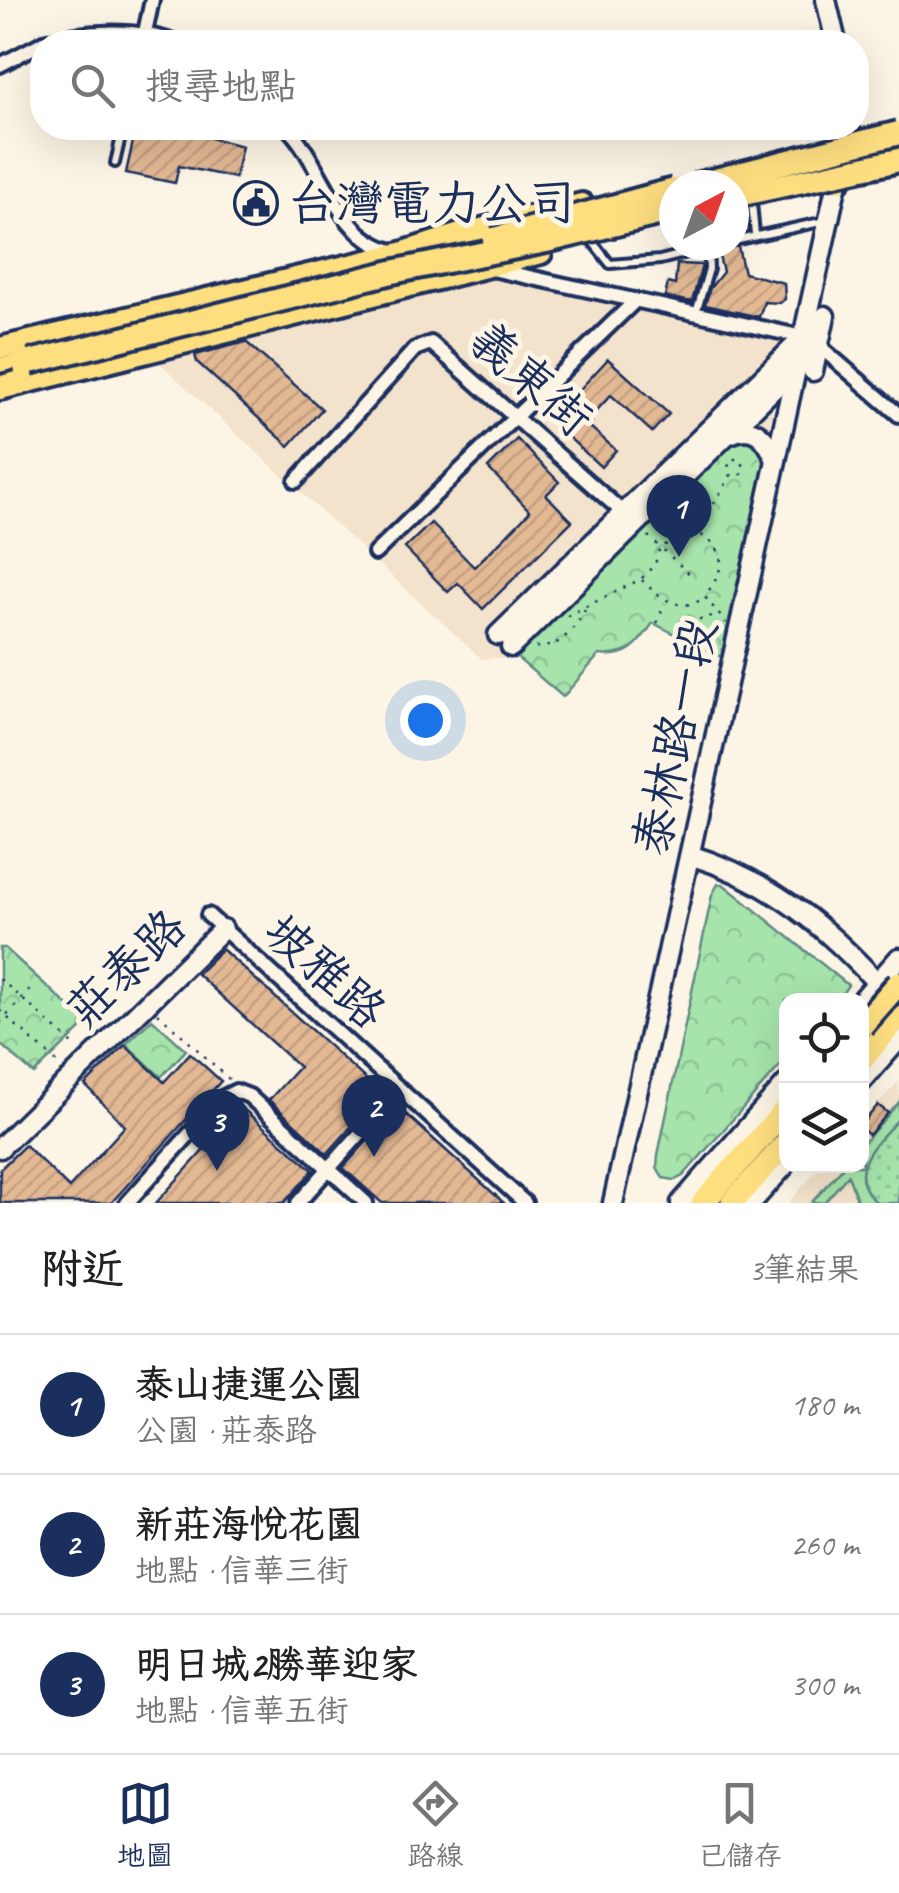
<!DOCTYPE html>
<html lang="zh-TW">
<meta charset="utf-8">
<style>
:root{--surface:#fff;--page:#f2f2f2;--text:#222;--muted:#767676;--line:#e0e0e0;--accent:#1b2f5e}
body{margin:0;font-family:Caveat,"LXGW WenKai TC",sans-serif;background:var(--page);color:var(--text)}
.controls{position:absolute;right:30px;bottom:30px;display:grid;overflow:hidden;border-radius:20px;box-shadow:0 10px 40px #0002}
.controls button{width:90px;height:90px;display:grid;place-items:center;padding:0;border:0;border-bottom:2px solid var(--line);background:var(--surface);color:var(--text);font:50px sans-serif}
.compass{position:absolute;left:659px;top:170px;width:90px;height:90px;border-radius:50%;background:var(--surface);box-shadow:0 10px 40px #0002;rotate:41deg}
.you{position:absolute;left:425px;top:720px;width:35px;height:35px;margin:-25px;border:8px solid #fff;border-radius:50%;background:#1a73e8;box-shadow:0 0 0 15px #1a73e833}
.badge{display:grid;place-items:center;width:65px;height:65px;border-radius:50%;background:var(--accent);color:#fff;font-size:32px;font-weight:700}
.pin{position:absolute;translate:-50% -82px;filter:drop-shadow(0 2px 5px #0008)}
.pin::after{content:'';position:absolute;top:52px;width:35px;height:30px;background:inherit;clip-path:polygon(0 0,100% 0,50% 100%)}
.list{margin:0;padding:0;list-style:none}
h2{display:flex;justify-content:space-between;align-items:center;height:130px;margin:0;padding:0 40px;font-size:42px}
h2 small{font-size:32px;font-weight:400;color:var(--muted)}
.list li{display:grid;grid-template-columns:65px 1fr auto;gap:30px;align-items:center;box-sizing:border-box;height:140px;padding:0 40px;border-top:2px solid var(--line)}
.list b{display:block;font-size:38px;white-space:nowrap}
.list p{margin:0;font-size:32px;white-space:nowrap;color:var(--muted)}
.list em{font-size:32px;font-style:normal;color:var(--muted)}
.icon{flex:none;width:55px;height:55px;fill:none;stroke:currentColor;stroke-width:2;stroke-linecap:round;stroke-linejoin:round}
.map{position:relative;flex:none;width:899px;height:1203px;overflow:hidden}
.search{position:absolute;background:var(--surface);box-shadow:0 10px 40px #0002;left:30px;right:30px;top:30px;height:110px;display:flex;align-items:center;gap:25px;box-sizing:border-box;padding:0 35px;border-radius:40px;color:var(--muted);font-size:38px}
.sheet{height:550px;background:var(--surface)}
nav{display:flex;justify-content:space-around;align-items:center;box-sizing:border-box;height:140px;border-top:2px solid var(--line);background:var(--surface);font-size:28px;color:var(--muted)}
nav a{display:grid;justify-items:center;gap:5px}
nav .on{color:var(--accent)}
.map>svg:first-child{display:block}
.built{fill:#f4e3cc}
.grass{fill:url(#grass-dots);stroke:#608a84;stroke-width:2.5}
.park{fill:url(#park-crowns);stroke:#608a84;stroke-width:2.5}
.garden{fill:#a6e4ab;stroke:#608a84;stroke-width:2.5}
.building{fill:url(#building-hatch);stroke:#1b2f5e;stroke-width:2.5}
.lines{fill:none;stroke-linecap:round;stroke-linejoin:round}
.lane-casing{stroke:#1b2f5e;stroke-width:14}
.street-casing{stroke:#1b2f5e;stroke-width:20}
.secondary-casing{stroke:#1b2f5e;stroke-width:25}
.primary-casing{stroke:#1b2f5e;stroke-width:28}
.highway-casing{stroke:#1b2f5e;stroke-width:30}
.path{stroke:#1b2f5e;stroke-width:2.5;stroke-dasharray:2.5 8;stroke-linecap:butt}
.lane{stroke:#fcf5e5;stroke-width:6}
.street{stroke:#fcf5e5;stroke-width:12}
.secondary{stroke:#fcf5e5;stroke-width:18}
.primary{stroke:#fedf80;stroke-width:20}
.highway{stroke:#fedf80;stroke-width:22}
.rail{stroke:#1b2f5e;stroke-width:4;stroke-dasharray:15 8;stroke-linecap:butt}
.highway-bridge-casing{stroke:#1b2f5e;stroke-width:30;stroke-linecap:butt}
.highway-bridge{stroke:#fedf80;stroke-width:22}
.labels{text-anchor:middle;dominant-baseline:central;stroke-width:10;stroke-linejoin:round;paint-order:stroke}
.poi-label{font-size:48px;fill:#1b2f5e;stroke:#fcf5e5;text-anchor:start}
.street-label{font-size:48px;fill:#1b2f5e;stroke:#fcf5e5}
</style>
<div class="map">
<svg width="899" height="1203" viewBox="0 0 899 1203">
<defs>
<pattern id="grass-dots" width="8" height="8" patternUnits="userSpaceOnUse" patternTransform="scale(2.5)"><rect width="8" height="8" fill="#a6e4ab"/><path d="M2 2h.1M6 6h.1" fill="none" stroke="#8ec496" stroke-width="1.8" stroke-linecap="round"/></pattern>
<pattern id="park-crowns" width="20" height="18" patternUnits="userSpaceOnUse" patternTransform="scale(2.5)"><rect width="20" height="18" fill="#a6e4ab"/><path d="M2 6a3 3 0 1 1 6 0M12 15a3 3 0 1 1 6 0" fill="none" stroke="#8ec496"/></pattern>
<pattern id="building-hatch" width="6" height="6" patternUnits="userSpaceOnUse" patternTransform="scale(2.5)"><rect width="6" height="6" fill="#e3b993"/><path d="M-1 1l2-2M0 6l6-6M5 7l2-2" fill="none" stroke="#c29f81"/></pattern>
</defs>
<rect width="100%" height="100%" fill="#fcf5e5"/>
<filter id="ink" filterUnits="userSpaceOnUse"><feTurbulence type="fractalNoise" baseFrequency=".01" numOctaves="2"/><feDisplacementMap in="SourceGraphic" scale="20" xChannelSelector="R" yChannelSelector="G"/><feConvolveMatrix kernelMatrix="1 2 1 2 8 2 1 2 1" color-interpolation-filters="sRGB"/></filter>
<g filter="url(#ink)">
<g class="built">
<path d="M515,266L786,325L766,449L732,440L516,657L482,659L154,358Z"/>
<path d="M899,1081V1203H788L821,1166H862V1121Z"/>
</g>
<path class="grass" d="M899,1118V1203H877C842,1171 876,1144 899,1118Z"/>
<g class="park">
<path d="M750,435L766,449L765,459L721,657L653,623C638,645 628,658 599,655L563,697L516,657L732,440Z"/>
<path d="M723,884L848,985L838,1000L786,1001V1059L683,1176L675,1180L663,1178L657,1167L658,1155L712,895L718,884Z"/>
<path d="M0,948H5L87,1023L34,1074L0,1044Z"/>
<path d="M152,1019L186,1050L161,1077L126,1044Z"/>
</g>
<path class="garden" d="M899,1102V1118C876,1144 842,1171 877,1203H858L848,1175L824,1203L812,1202L844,1166H862V1145Z"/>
<g class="building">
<path d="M136,128H172L242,146L235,178L179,166L175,183L126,173Z"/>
<path d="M726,245L738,247L744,273L784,283L785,299L780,303L764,302L759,317L705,305L710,288L723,272L718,252Z"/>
<path d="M677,264L702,265L692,302L665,297L668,283L675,285Z"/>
<path d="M246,342L322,409L289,446L197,362L195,355Z"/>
<path d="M608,359L669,414L652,432L611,395L589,419L592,422L589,426L616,450L601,467L544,415L563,395L569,401Z"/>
<path d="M517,439L559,482L546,495L572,521L483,609L458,583L448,592L405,548L431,523L474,567L504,538L530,511L488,468Z"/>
<path d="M222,949L381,1093L327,1154L269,1100L299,1067L197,974Z"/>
<path d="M125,1045L164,1082L190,1053L221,1081L111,1203H0V1169L25,1145L69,1188L125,1126L85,1085Z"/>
<path d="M878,1105L888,1113L869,1135L862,1129V1124Z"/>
<path d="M398,1107L470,1172L504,1203H382L343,1168Z"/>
<path d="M242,1108L313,1170L284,1203H156Z"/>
</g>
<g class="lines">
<g class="lane-casing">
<g id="lane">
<path d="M115,163L123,128"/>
<path d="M752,203L755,235"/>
<path d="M592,241L610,264L660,260L719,245"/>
<path d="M734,241L825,221"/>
<path d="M696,313L709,269L708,248"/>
</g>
</g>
<g class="street-casing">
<g id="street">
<path d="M144,37L152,0"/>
<path d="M43,42C80,31 137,28 173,42"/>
<path d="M0,65L42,43"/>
<path d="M288,128C324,166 337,238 393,251"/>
<path d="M492,269L803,337L818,345L899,415"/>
<path d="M296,481L415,349L431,343L627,516"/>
<path d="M375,553L635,301"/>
<path d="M208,915L525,1203"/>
<path d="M127,1203L222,1098L236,1091L249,1096L366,1203"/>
<path d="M298,1203L400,1089"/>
</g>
</g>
<g class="secondary-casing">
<g id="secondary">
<path d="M826,0L836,42"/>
<path d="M813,371L825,316"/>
<path d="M730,434C755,422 767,439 776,460"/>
<path d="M498,635L803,338"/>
<path d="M511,647L818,345"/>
<path d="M690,855C780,883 838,937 899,1007"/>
<path d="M861,1001L899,958"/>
<path d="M862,1081L899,1039"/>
<path d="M0,1148L223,929"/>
<path d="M613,1203L849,128"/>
<path d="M681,1203L786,1084"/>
<path d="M751,1203L786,1164"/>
</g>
</g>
<g class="primary-casing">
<g id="primary">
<path d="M0,348L401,253L457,235L582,204"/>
<path d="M0,389L541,253"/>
</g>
</g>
<g class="highway-casing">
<g id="highway">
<path d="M838,180L860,155L899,146"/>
<path d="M0,370L30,362"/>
<path d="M862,1059L899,1016"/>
<path d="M703,1203L786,1109"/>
<path d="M732,1203L786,1143"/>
</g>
</g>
<g class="path">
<path d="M698,531L731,475L728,463L735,459L741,461L744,466L742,474L731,475"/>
<path d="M648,536L693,577"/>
<path d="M642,580C659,598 682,615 705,597L726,623"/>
<path d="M567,616L641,579L655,564L660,547L677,540L686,531C704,532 725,548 720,568C718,578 710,588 705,597"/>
<path d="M689,622L716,615"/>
<path d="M657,623L665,603"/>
<path d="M536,647C560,649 573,630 585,610"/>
<path d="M0,979L75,1046"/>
<path d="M0,1011L58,1063"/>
<path d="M158,1013L229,1079"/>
<path d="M0,1023L34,985"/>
</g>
<use href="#lane" class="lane"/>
<use href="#street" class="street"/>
<use href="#secondary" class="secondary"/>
<use href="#primary" class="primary"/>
<use href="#highway" class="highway"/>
<g class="rail">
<path d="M729,185L899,142"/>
<path d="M0,374L674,205"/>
</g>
<g class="highway-bridge-casing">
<g id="highway-bridge">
<path d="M696,185L899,133"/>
<path d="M734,196L899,160"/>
<path d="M494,239L674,190"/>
<path d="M30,362L392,272L546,241L674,210"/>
<path d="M862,1025L899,983"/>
</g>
</g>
<use href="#highway-bridge" class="highway-bridge"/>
</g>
</g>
<defs>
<g id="civic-ring" transform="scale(2.25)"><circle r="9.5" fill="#fcf5e5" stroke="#1b2f5e" stroke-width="1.5"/><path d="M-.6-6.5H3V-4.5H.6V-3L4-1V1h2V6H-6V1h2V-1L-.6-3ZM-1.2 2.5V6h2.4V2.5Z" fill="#1b2f5e"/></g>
</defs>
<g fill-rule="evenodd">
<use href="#civic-ring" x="256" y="203"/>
</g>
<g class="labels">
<g class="poi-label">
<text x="288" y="203">台灣電力公司</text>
</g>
<g class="street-label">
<text transform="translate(531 379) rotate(41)">義東街</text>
<text transform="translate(675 737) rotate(-78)">泰林路一段</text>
<text transform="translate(126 968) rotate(-44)">莊泰路</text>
<text transform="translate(325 971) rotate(42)">坡雅路</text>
</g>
</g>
</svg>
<div class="controls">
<button><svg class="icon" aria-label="locate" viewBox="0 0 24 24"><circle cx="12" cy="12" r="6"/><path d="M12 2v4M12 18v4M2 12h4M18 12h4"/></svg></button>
<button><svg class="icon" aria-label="layers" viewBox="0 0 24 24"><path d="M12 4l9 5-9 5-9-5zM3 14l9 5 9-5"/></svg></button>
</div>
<svg class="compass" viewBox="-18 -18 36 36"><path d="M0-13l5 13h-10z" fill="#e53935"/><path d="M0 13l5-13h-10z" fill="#767676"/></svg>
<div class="you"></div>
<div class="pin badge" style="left:679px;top:557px">1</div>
<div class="pin badge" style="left:374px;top:1157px">2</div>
<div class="pin badge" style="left:217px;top:1171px">3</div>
<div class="search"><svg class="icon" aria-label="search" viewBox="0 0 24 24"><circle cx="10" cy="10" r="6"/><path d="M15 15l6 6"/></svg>搜尋地點</div>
</div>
<section class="sheet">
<h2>附近<small>3筆結果</small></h2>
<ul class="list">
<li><span class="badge">1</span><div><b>泰山捷運公園</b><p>公園 · 莊泰路</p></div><em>180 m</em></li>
<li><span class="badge">2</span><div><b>新莊海悅花園</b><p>地點 · 信華三街</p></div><em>260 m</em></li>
<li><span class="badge">3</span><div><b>明日城2勝華迎家</b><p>地點 · 信華五街</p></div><em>300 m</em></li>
</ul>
</section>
<nav>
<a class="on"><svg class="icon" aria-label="map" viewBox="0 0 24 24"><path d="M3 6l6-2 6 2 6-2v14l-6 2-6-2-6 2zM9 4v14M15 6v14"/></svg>地圖</a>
<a><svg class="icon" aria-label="directions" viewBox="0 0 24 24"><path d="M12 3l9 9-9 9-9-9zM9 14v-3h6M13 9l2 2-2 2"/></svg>路線</a>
<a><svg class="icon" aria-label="saved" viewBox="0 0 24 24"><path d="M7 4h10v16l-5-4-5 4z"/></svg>已儲存</a>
</nav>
